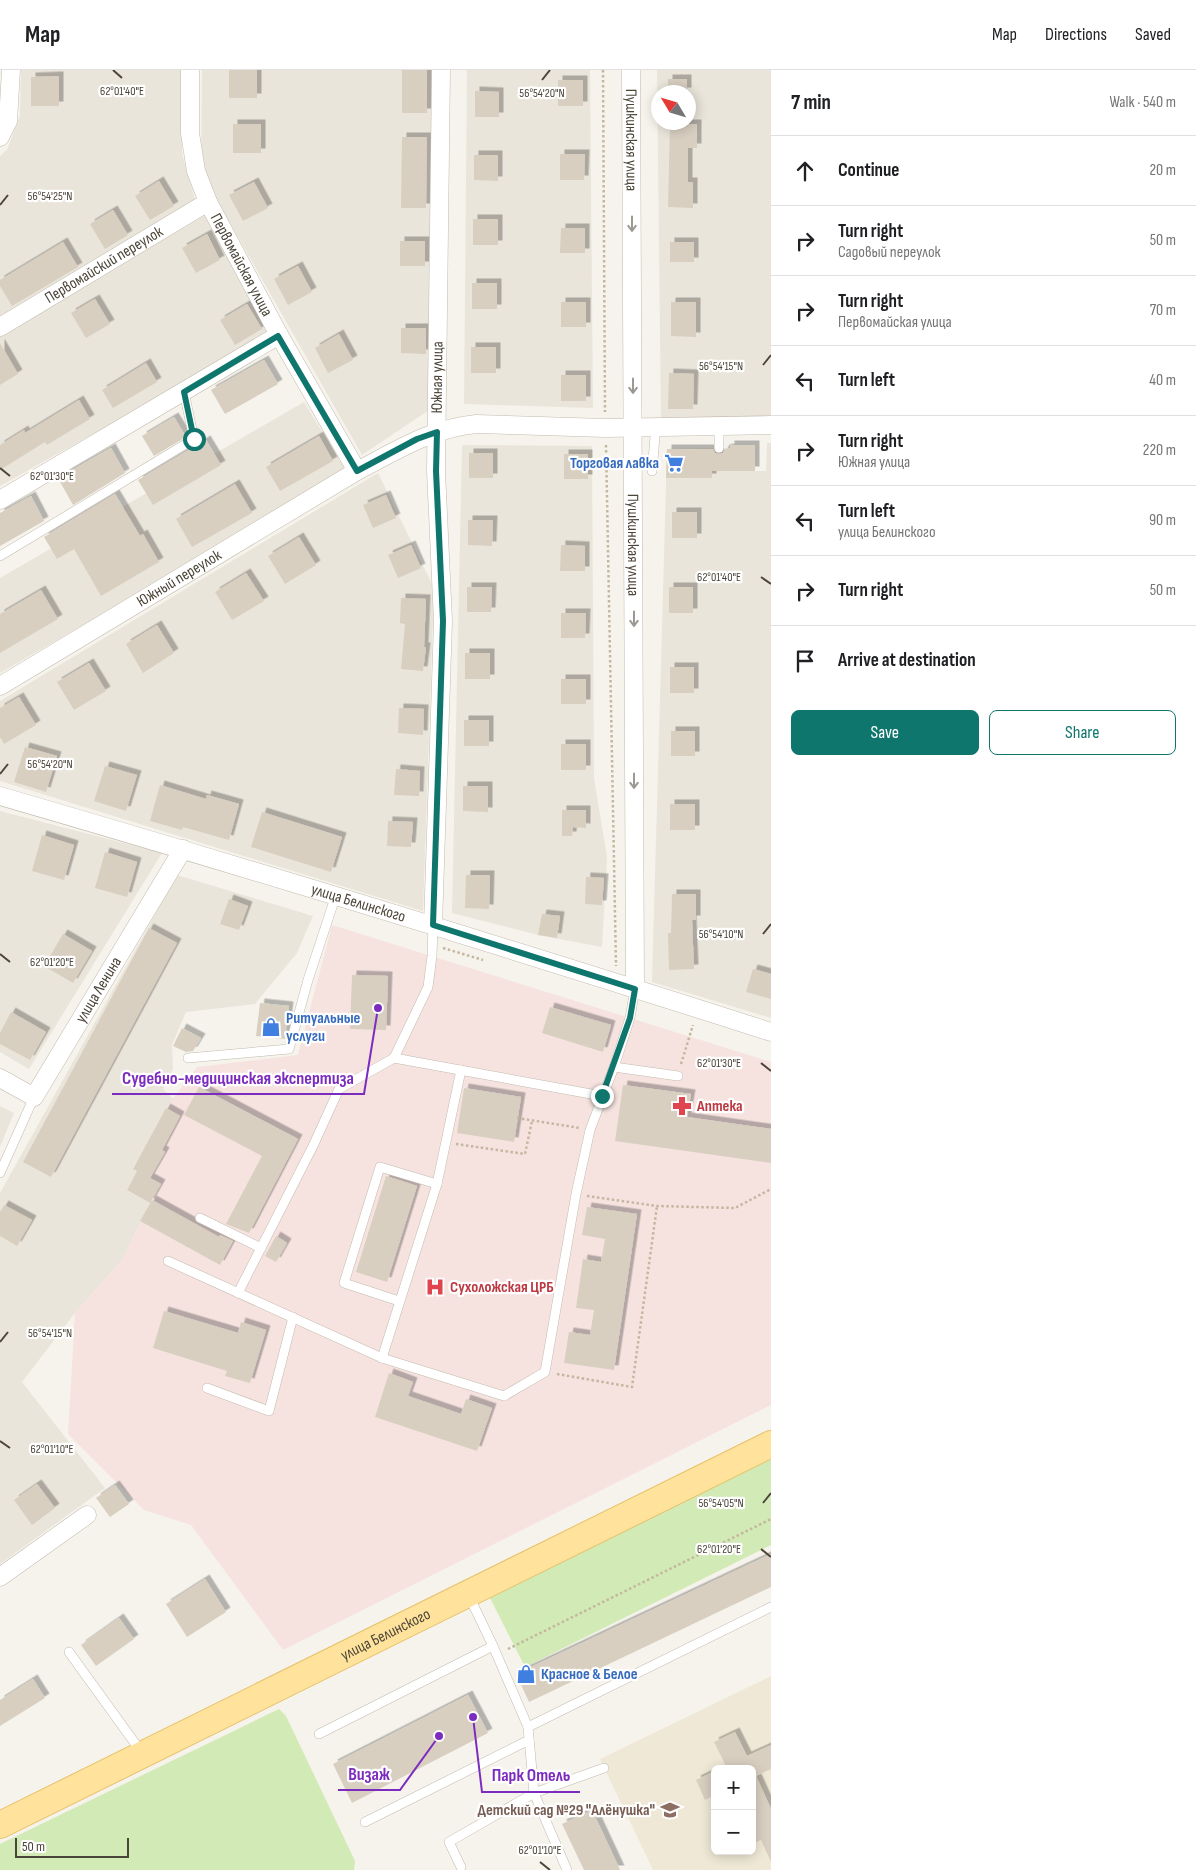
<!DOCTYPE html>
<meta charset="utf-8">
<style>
:root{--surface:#fff;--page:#f2f2f2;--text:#202124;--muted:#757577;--line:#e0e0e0;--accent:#0f766e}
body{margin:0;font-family:"Sofia Sans Condensed",sans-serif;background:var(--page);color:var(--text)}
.controls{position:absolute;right:15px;bottom:15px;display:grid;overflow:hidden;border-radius:8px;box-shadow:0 2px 12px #0003}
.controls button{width:45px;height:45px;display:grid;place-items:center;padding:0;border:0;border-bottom:1px solid var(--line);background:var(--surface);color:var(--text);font:25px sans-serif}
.compass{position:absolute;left:651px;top:15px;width:45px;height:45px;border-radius:50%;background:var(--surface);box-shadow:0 2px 12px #0003;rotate:308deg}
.scale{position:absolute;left:15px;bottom:12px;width:114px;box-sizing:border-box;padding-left:5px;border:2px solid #4b4439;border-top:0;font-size:14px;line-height:18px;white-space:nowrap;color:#4b4439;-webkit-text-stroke:4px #fff;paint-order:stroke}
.stop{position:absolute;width:15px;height:15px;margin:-11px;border:4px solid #0f766e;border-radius:50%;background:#fff}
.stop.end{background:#0f766e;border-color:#fff;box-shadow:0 1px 5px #0008}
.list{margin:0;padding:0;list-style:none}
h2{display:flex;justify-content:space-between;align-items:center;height:65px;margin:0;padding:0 20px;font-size:21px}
h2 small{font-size:16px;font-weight:400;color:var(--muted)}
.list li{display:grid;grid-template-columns:32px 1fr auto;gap:15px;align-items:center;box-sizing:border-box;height:70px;padding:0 20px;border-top:1px solid var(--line)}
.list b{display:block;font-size:19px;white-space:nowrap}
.list p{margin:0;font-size:16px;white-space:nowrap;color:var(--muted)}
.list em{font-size:16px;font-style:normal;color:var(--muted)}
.actions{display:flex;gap:10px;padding:15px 20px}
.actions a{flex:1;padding:11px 0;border:1px solid var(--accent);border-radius:8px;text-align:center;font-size:18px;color:var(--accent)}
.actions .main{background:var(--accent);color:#fff}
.icon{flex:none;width:28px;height:28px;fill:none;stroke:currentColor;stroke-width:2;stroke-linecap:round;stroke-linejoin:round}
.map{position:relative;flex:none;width:771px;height:1800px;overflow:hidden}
header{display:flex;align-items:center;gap:30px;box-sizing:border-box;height:70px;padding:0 25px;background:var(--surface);border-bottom:1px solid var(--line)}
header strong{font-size:24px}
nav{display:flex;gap:28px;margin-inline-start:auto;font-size:18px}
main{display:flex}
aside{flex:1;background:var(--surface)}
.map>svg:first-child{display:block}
.residential{fill:#eae5da;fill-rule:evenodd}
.education{fill:#efe8d6;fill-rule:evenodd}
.medical{fill:#f6e3e0}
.green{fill:#d2eab5}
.building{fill:#d8cfc1;filter:url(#shadow)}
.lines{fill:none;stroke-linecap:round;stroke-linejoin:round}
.service-casing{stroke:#c2bbae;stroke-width:10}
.minor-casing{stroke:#c2bbae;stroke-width:19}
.primary-casing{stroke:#e6c16a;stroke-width:28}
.path{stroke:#c4b79f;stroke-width:2.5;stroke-dasharray:2.5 2.5;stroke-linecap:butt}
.service{stroke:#fff;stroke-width:9}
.minor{stroke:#fff;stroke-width:18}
.primary{stroke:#ffe39c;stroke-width:26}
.oneway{stroke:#9c9892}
.route{stroke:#0f766e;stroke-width:6}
.ticks{fill:none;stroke:#4b4439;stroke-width:2}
.labels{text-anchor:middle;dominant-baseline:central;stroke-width:4.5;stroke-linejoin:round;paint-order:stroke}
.street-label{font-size:16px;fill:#4b4439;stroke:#fff}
.shop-label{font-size:16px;font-weight:bold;fill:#366cbe;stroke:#fff;text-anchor:start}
.health-label{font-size:16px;font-weight:bold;fill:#be3a42;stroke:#fff;text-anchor:start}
.education-label{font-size:16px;font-weight:bold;fill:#785e54;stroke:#fff;text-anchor:end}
.ticks-label{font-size:12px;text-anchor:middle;fill:#4b4439;stroke:#fff;stroke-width:4.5;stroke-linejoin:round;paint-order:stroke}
.leader{fill:none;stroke:#7b2cbf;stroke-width:2}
.callout-dot{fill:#7b2cbf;stroke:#fff;stroke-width:2}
.callout-label{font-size:18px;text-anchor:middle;font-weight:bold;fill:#7b2cbf;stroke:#fff;stroke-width:4.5;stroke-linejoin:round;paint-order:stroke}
</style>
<header>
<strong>Map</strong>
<nav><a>Map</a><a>Directions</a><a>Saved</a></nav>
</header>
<main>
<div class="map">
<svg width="771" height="1800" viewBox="0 0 771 1800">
<defs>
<filter id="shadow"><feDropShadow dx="4.5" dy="-4.5" stdDeviation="0" flood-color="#0004"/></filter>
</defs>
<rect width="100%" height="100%" fill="#f6f3ec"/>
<g class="residential">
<path d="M21,0H182V84L196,133L0,248V86L7,80L20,46Z"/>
<path d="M202,0H435L429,340L362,385L201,102Z"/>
<path d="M467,0H590L593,338L464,334Z"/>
<path d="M657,0H771V349L661,351ZM658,22H688V52H658Z"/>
<path d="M206,145L271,264L0,416V265Z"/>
<path d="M304,332L347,402L0,603V508Z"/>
<path d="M767,373H771V948L652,912L667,379L725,378V401H766Z"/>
<path d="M462,375L592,376L594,708L607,787L602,877L538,865L452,843Z"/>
<path d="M378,403L434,518L423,841L0,711V631Z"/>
<path d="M0,741L162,783L29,999L0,982Z"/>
<path d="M177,805L313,846L297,883L255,934L186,942L172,975L173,999L163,1019L173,1029L133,1098L137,1101L127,1120L150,1133L122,1190L75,1243L22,1312L105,1418L0,1494V1123Z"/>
<path d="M0,1036L14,1043L0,1077Z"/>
</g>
<path class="education" d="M771,1606V1800H653L600,1689ZM715,1699H752V1781H715Z"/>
<path class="medical" d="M332,855L771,992V1335L283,1580L191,1455L144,1440L68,1364L75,1243L122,1190L150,1133L127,1120L137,1101L133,1099L166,1038L197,997L298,985Z"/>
<g class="green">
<path d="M771,1385V1475L525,1597L490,1528Z"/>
<path d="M279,1639L286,1646L355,1791L354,1800H0V1774Z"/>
</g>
<g class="building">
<rect x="229" y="0" width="28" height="28"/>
<rect x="402" y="0" width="25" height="43"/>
<path d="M59,6V36H31V7Z"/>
<rect x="668" y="9" width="19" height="13"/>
<rect x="558" y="10" width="25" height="26"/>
<path d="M475,21L499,22V47H475Z"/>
<rect x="233" y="54" width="28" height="29"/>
<path d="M670,54H697V78H688V112H693V138L668,137Z"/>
<path d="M402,67H427L426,138H401Z"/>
<path d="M560,84H585L584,110H560Z"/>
<path d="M474,85H498V111L474,110Z"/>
<path d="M159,111L174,136L150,150L135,126Z"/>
<path d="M254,112L268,138L243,151L229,125Z"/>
<path d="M113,140L128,165L105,179L90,154Z"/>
<rect x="473" y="149" width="25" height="26"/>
<path d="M561,158H585V183H560Z"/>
<path d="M207,164L220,190L196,203L182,178Z"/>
<rect x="400" y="171" width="25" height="25"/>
<path d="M63,172L78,197L12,236L0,216V210Z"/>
<rect x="670" y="172" width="24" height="20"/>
<path d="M298,196L312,222L288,235L274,209Z"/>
<rect x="472" y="213" width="25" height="26"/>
<path d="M95,229L110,254L86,268L71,243Z"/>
<rect x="561" y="232" width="25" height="25"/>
<path d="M671,232H696V267L671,266Z"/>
<path d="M247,234L262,259L235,275L220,250Z"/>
<path d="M401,258H426V284L401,283Z"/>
<path d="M339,264L353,290L328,303L315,278Z"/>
<path d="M0,273L18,304L0,315Z"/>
<rect x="471" y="277" width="25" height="26"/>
<path d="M264,290L278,314L225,344L211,320Z"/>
<path d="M146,293L157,312L113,338L102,320Z"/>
<path d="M669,303L694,304L693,339H668Z"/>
<rect x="561" y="305" width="25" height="26"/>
<path d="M79,330L90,349L47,375L45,372L0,400V375L24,360L25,363Z"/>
<path d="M174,347L186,367L154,386L142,366Z"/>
<path d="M319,366L333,391L280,421L266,397Z"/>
<path d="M206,370L221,395L153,435L138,410Z"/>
<path d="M730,375H755V401H712V408H666L667,379H713L715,383L719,384L723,383L725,379L730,378Z"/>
<path d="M111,378L125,403L73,435L58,408Z"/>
<rect x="469" y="383" width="24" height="25"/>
<rect x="564" y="384" width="24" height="25"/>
<path d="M235,414L252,443L192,477L176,449Z"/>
<path d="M115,424L140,466L143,464L159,492L101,526L74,479L57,489L44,467Z"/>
<path d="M386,425L396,448L373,458L363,435Z"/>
<path d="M31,426L44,451L0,476V443Z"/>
<rect x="672" y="442" width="25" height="26"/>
<path d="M468,450H493L492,476L468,475Z"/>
<path d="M299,467L316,495L285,514L268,486Z"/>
<path d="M411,475L421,498L398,508L388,485Z"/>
<path d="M561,475L585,476V501H560Z"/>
<path d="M246,503L264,531L232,550L215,522Z"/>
<path d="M467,517H492L491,542H467Z"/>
<rect x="669" y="517" width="24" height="26"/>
<path d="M41,520L58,549L0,583V544Z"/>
<path d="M401,528L426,529L424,577H426L423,601L401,599L405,554L400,553Z"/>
<path d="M561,543H586L585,568H561Z"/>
<path d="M157,555L174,583L143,603L126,574Z"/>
<rect x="465" y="583" width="25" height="26"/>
<path d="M89,593L106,621L74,640L57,612Z"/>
<rect x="670" y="597" width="24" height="26"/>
<rect x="561" y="609" width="25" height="25"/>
<path d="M19,627L36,655L4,674L0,667V638Z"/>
<path d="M399,638L424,639L423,665L398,663Z"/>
<rect x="464" y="650" width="25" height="26"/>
<rect x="671" y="661" width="24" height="25"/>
<rect x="561" y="674" width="25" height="26"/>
<path d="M25,677L57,686L46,722L14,712Z"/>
<path d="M105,696L137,705L126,741L94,731Z"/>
<path d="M396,699L420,701L419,726L394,725Z"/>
<path d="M160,715L206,729L207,725L239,734L229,770L183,757L182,760L150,751Z"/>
<path d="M463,716H488V742L463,741Z"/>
<rect x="670" y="734" width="25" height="26"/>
<path d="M562,740H586V758L573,757L572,766H562Z"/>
<path d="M262,742L342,767L331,802L251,777Z"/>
<path d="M388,751L413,752L411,777L387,776Z"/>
<path d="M42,765L74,775L64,810L32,801Z"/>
<path d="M105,782L137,792L127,827L95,818Z"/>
<path d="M466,805H490L489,839L465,838Z"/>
<path d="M586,807L604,808L602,835L585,834Z"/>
<path d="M672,824H696V850H692L694,899L669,900L668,863H671Z"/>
<path d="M229,829L248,836L239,860L220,854Z"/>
<path d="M542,844L560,846L557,868L538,865Z"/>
<path d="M149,858L177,873L51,1107L23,1092Z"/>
<path d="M63,864L92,881L73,913L44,896Z"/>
<path d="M753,899L771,904V929L746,922Z"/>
<path d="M352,905L388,906L386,960L350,959Z"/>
<path d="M260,933L289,936L285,969L256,966Z"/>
<path d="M550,937L611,955L603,982L542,963Z"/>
<path d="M11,942L46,962L30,990L0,974V963Z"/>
<path d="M182,958L201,968L193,981L186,982L173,976Z"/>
<path d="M623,1015L691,1024L687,1047L771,1059V1093L615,1071Z"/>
<path d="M199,1017L298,1069L249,1163L226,1154L262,1086L184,1045Z"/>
<path d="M464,1018L521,1027L514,1072L457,1063Z"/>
<path d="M166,1038L180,1046L162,1080L165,1082L150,1108L161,1114L150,1133L127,1120L137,1101L133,1099Z"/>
<path d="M386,1106L417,1116L387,1212L356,1202Z"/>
<path d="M152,1130L219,1167L220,1165L233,1171L220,1195L140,1151Z"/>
<path d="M4,1135L32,1150L17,1176L0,1166V1142Z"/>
<path d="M587,1137L637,1144L614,1300L564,1293L569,1262L590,1265L594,1240L576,1238L583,1189L601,1192L605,1169L582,1165Z"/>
<path d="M276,1166L287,1173L276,1192L265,1186Z"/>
<path d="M164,1241L238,1263L241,1252L266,1260L250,1313L225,1306L227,1301L153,1278Z"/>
<path d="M389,1303L413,1312L408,1326L461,1344L466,1329L492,1338L477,1381L375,1347Z"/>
<path d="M37,1414L55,1438L32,1455L14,1430Z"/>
<path d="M115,1415L129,1434L110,1447L96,1428Z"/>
<path d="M771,1484V1517L529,1632L516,1604Z"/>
<path d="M205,1509L226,1542L187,1567L166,1534Z"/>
<path d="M119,1548L134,1569L96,1596L81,1575Z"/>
<path d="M33,1609L45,1628L0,1656V1630Z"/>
<path d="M468,1625L488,1663L352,1733L333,1694Z"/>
<path d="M735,1662L747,1686L771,1675V1699L756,1706L771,1739V1792L761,1770L752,1774V1699H720L726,1696L714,1672Z"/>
<path d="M715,1701V1725L705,1730L696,1710Z"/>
<path d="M592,1740L620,1800H584L562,1754Z"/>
</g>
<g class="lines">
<g class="service-casing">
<g id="service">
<path d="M719,378V356"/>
<path d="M652,401L656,356"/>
<path d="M0,486L194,369L184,322"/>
<path d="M188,988L289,979L308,910L336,825"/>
<path d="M394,988L602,1026"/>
<path d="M614,997L678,1006"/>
<path d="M0,1103L34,1027"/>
<path d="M200,1148L261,1178"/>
<path d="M168,1191L382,1288L504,1326L545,1302L576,1124L590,1060L614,997L630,948L635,919"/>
<path d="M238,1223L313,1076L339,1019L394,988L428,917L432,886L433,855"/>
<path d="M399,1231L344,1213L380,1097L437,1114"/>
<path d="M382,1288L437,1114L461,1000"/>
<path d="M207,1318L269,1341L293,1247"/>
<path d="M469,1526L493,1576L528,1657L534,1723L567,1800"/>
<path d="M69,1582L142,1683"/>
<path d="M528,1657L771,1537"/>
<path d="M319,1664L493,1576"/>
<path d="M365,1752L529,1670"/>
<path d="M461,1797L449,1772L534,1723L604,1698"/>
</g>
</g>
<g class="minor-casing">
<g id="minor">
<path id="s1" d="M190,0V63L196,101L208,132L279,265L357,401"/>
<path id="s2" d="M631,0L635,919"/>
<path d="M0,67L8,51L11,0"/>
<path id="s3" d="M0,257L208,132"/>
<path d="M0,430L279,265"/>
<path id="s4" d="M0,616L357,401C398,380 429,359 476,354L605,358L771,355"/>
<path id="s5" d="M0,726C258,801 515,880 771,962"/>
<path id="s6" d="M433,855L443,551L436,401L441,0"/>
<path id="s7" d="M0,1008L34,1027L183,779"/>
<path d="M0,1507L87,1445"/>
</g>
</g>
<g class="primary-casing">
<g id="primary">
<path id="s8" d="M0,1755L771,1374"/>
</g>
</g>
<g class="path">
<path d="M603,0L605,342"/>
<path d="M606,375L616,896"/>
<path d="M443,878L483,890"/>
<path d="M681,994L693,955"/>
<path d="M517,1048L580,1058"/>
<path d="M456,1074L525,1084L532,1051"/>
<path d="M587,1126L657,1136L735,1138L771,1119"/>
<path d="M557,1304L632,1317L657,1136"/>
<path d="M508,1579L771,1449"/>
</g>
<use href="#service" class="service"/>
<use href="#minor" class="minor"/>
<use href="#primary" class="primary"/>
</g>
<defs><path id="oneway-shaft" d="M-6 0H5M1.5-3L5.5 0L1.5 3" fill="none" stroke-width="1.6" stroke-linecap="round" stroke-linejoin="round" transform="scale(1.25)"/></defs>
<g class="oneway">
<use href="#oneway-shaft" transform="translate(632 154) rotate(90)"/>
<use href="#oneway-shaft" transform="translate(633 316) rotate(90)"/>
<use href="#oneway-shaft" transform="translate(634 549) rotate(90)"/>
<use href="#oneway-shaft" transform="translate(634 711) rotate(90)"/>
</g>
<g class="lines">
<path class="route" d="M194,369L184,322L278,266L357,401L417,369L437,362L436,401L443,551L433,855L635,919L630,948L602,1026"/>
</g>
<path class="ticks" d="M113,0L122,8M542,10L550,0M0,135L8,125M763,295L771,285M0,398L10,406M761,507L771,514M0,704L8,694M763,864L771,854M0,884L10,892M761,993L771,1001M0,1272L8,1262M0,1371L10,1378M763,1433L771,1423M761,1479L771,1487M540,1792L550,1800"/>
<defs>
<g id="supermarket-bare" transform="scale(1.5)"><path d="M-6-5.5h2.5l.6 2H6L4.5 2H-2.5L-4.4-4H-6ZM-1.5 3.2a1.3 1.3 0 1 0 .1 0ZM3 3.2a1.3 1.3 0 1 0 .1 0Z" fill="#3f7fe0" stroke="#fff" stroke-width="2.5" paint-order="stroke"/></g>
<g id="shop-bare" transform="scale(1.5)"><path d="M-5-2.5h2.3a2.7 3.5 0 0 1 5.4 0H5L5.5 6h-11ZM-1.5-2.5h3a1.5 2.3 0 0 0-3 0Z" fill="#3f7fe0" stroke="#fff" stroke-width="2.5" paint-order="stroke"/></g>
<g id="pharmacy-bare" transform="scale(1.5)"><path d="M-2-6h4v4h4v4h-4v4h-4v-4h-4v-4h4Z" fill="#e0444e" stroke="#fff" stroke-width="2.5" paint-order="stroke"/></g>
<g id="hospital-bare" transform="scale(1.5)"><path d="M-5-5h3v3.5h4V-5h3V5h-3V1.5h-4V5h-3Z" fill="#e0444e" stroke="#fff" stroke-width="2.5" paint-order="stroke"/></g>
<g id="school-bare" transform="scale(1.5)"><path d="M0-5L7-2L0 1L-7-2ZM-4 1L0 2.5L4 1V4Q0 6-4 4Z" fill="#8d6e63" stroke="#fff" stroke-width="2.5" paint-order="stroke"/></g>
</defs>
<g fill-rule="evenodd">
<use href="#supermarket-bare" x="674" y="393"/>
<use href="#shop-bare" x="271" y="957"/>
<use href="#pharmacy-bare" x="682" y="1036"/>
<use href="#hospital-bare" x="435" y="1217"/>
<use href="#shop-bare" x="526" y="1604"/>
<use href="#school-bare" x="670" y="1740"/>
</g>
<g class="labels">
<g class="street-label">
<text stroke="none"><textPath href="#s2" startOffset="70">Пушкинская улица</textPath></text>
<text stroke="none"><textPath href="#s3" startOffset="121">Первомайский переулок</textPath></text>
<text stroke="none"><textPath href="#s1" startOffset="206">Первомайская улица</textPath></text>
<text stroke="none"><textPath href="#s6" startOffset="548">Южная улица</textPath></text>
<text stroke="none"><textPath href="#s2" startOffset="475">Пушкинская улица</textPath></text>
<text stroke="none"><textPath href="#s4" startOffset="209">Южный переулок</textPath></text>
<text stroke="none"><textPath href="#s5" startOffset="374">улица Белинского</textPath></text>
<text stroke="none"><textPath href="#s7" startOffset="164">улица Ленина</textPath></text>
<text stroke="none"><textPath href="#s8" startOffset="430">улица Белинского</textPath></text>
</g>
<g class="shop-label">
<text x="659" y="393" text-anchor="end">Торговая лавка</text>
<text x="286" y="948">Ритуальные<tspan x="286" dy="18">услуги</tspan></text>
<text x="541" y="1604">Красное &amp; Белое</text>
</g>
<g class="health-label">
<text x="697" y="1036">Аптека</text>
<text x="450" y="1217">Сухоложская ЦРБ</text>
</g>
<g class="education-label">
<text x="655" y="1740">Детский сад №29 "Алёнушка"</text>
</g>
</g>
<g class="ticks-label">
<text x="122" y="25">62°01'40"E</text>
<text x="542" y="27">56°54'20"N</text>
<text x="50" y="130">56°54'25"N</text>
<text x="721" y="300">56°54'15"N</text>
<text x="52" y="410">62°01'30"E</text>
<text x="719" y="511">62°01'40"E</text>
<text x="50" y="698">56°54'20"N</text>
<text x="721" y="868">56°54'10"N</text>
<text x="52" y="896">62°01'20"E</text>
<text x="719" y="997">62°01'30"E</text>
<text x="50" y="1267">56°54'15"N</text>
<text x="52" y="1383">62°01'10"E</text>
<text x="721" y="1437">56°54'05"N</text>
<text x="719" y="1483">62°01'20"E</text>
<text x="540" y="1784">62°01'10"E</text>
</g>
<path class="leader" d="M378 938L364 1024H112M439 1666L400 1720H338M473 1647L482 1722H580"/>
<g class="callout-dot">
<circle cx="378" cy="938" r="5"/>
<circle cx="439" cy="1666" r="5"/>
<circle cx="473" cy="1647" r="5"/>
</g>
<g class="callout-label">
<text x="238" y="1014">Судебно-медицинская экспертиза</text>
<text x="369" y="1710">Визаж</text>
<text x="531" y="1711">Парк Отель</text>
</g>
</svg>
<div class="controls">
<button>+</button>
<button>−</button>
</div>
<svg class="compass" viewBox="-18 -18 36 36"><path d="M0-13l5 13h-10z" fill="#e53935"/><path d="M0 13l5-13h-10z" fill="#757577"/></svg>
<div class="scale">50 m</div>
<div class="stop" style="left:194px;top:369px"></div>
<div class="stop end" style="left:602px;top:1026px"></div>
</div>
<aside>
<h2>7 min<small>Walk · 540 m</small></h2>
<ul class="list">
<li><svg class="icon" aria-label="ahead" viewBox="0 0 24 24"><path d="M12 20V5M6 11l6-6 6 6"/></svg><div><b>Continue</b></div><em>20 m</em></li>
<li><svg class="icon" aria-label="right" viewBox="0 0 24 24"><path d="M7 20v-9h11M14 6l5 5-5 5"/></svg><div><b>Turn right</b><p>Садовый переулок</p></div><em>50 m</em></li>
<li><svg class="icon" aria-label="right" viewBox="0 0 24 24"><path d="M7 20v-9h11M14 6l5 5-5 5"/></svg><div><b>Turn right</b><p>Первомайская улица</p></div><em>70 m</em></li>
<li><svg class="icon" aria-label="left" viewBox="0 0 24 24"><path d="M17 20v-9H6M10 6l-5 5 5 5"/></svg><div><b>Turn left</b></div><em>40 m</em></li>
<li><svg class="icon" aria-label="right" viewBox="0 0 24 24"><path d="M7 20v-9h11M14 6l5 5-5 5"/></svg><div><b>Turn right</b><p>Южная улица</p></div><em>220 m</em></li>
<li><svg class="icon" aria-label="left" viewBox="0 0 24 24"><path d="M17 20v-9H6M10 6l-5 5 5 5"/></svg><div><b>Turn left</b><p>улица Белинского</p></div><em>90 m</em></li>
<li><svg class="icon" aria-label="right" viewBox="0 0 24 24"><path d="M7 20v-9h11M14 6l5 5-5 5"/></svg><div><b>Turn right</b></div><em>50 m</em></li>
<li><svg class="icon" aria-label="arrive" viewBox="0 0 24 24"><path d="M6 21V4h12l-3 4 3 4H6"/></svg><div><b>Arrive at destination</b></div></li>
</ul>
<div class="actions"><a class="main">Save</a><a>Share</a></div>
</aside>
</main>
